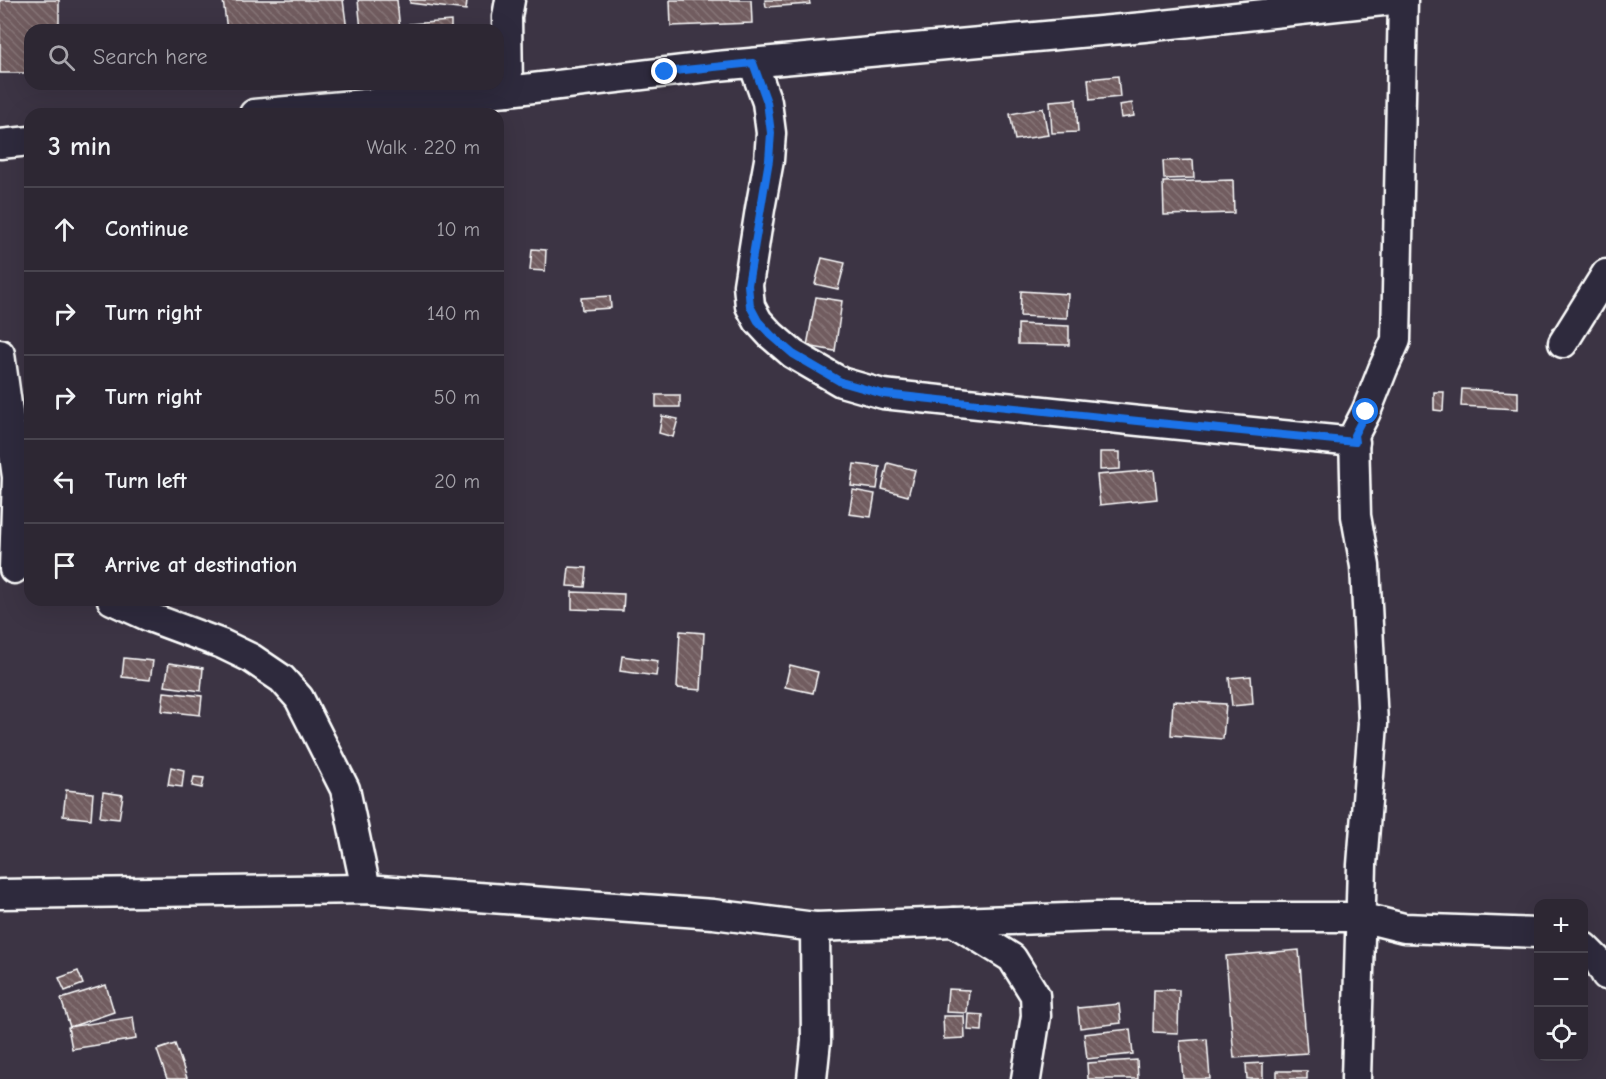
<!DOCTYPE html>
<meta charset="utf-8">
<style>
:root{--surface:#2d2733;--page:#39333f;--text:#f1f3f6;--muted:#a7a5ac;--line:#48444e}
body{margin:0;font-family:"Comic Neue",sans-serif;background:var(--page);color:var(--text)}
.controls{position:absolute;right:18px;bottom:18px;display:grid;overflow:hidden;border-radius:12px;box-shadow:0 6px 24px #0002}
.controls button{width:54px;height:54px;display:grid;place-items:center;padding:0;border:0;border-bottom:2px solid var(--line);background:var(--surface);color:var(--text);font:30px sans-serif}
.stop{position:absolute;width:18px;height:18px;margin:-14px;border:4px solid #1a73e8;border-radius:50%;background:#fff}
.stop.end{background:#1a73e8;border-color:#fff;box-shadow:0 2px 6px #0008}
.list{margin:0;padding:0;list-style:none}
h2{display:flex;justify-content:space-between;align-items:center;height:78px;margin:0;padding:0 24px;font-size:26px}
h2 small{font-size:20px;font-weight:400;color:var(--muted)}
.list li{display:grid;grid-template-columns:39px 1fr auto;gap:18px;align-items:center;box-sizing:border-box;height:84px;padding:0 24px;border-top:2px solid var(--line)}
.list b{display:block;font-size:22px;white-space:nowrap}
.list em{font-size:20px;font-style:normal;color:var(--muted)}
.icon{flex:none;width:33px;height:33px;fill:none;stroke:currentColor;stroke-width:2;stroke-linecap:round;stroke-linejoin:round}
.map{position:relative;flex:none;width:1606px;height:1079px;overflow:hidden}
.search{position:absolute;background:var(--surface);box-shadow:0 6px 24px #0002;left:24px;top:24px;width:480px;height:66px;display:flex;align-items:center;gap:15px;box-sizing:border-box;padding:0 21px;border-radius:18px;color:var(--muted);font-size:22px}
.panel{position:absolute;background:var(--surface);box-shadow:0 6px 24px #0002;left:24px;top:108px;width:480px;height:498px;border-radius:18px}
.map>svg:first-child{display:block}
.building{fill:url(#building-back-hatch);stroke:#fff;stroke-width:1.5}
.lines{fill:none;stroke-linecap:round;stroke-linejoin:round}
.minor-casing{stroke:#fff;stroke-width:33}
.minor{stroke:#2f2a3d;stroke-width:28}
.route{stroke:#1a73e8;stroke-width:8}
</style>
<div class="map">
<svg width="1606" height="1079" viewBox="0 0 1606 1079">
<defs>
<pattern id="building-back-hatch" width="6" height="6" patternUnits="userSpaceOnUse" patternTransform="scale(1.5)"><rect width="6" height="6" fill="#715c5f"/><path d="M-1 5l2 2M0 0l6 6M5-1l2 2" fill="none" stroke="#867477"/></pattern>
</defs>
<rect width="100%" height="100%" fill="#3c3444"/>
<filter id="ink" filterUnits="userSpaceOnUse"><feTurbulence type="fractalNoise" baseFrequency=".0167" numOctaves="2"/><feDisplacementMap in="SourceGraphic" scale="12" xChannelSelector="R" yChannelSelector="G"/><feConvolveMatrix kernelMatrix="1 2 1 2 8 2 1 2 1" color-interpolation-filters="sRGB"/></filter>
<g filter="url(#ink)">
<g class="building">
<path d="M0,0H59V30H30V73H0Z"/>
<path d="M223,0H343L347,30H227Z"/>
<path d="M358,0H397L400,30H361Z"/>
<path d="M410,0H467L466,10L410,3Z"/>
<path d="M670,0H751L752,23L671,26Z"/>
<path d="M765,0H809L810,4L766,7Z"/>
<path d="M451,21V30H410L409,24Z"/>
<path d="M1118,76L1120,97L1090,100L1088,79Z"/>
<path d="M1076,99L1078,132L1052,133L1050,101Z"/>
<path d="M1132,103L1134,116L1121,118L1119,105Z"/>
<path d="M1043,108L1048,135L1015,140L1010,114Z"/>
<path d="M1193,160L1194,178L1164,179L1163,161Z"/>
<path d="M1233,180L1234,213L1164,215L1163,182Z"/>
<path d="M532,249L546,250L545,271L530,270Z"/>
<path d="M822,258L845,263L838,289L815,284Z"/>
<path d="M1021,291L1068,294L1067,318L1020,316Z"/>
<path d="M610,296L611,308L582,310L581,298Z"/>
<path d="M816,297L842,301L835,351L807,346Z"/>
<path d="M1018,324L1069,326V345L1018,344Z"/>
<path d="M1462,389L1518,392V409L1461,406Z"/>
<path d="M1434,392H1444L1443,411L1434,410Z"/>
<rect x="656" y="395" width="24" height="12"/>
<path d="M662,416L678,419L673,437L659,433Z"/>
<path d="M1100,452H1120V469L1100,470Z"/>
<path d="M888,463L915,470L908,496L882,489Z"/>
<path d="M854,464L880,467L877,489L851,486Z"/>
<path d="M1154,470L1157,499L1100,505L1097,475Z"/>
<path d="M853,490L875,494L871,517L849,514Z"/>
<path d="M569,567L587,568L585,587L567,586Z"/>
<path d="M572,592L624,594L623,611L572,609Z"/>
<path d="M680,631L704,633L701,690L677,688Z"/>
<path d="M622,656L658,661L656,676L620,671Z"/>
<path d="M124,658L153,661L150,680L122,677Z"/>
<path d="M169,663L203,668L201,691L165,686Z"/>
<path d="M790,665L818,672L813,693L785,687Z"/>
<path d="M1251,676L1253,704L1232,706L1229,678Z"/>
<path d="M164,692L202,696L200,715L162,711Z"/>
<path d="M1173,701L1226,704L1223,739L1171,735Z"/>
<path d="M171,767L184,770L182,787L168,785Z"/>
<path d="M194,777L204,778L202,788L192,786Z"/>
<path d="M66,790L93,793L91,819L63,816Z"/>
<path d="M103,792L123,795L119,819L100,817Z"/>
<path d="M1299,950L1307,1053L1234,1058L1226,956Z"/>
<path d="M78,971L83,984L65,991L59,978Z"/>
<path d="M106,985L114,1012L70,1027L61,999Z"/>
<path d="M948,989L969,990L967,1013L946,1012Z"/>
<path d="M1154,990H1179L1178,1033L1153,1032Z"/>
<path d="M1119,1004L1121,1023L1080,1028L1078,1008Z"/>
<path d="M969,1014L983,1015L982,1031L968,1030Z"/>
<path d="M943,1016H964L965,1038L944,1039Z"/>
<path d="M133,1017L136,1039L72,1049L68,1027Z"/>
<path d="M1130,1029L1133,1054L1087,1059L1084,1034Z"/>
<path d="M1207,1039L1210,1079H1183L1180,1041Z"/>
<path d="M175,1044L187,1078L184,1079H167L157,1050Z"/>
<path d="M1137,1060L1138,1079H1088L1087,1063Z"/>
<path d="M1263,1063V1079H1247L1246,1064Z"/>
<rect x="1277" y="1071" width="30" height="8"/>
</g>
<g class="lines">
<g class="minor-casing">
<g id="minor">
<path d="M753,63L767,102L771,133L769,160L760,209L748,285L750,306L758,321L771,335L793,354L841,382L883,394L1139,421L1355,442"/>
<path d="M508,91L507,17L510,0"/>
<path d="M254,114L508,91L717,66L1144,27L1392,0"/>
<path d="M0,144L30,141"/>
<path d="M1563,343L1606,274"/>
<path d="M0,354L17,477L14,569"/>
<path d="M112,600L152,618L222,644L251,658L282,679L299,698L345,789L366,889"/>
<path d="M0,894L366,889L713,914L815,927L1097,917H1360L1404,928L1538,933"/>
<path d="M954,922L1012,958L1035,995L1036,1016L1026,1079"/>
<path d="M1584,947L1599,962L1606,975"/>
<path d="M812,1079L816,1041L815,927"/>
<path d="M1356,1079L1362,865L1373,724L1365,566L1356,516L1354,435L1366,412L1383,369L1396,340L1403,0"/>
</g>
</g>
<use href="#minor" class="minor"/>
</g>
</g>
<g class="lines" filter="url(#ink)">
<path class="route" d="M665,72L753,63L767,102L771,133L769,160L748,285L750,306L758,321L771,335L793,354L841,382L883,394L1138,421L1355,442L1354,435L1366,412"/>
</g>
</svg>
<div class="controls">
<button>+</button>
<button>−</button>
<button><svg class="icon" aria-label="locate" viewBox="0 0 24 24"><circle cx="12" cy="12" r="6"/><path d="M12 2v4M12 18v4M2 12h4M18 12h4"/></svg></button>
</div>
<div class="stop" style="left:1366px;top:412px"></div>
<div class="stop end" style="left:665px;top:72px"></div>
<div class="search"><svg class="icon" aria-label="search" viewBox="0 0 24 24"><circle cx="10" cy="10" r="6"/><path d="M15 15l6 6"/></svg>Search here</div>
<section class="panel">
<h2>3 min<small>Walk · 220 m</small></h2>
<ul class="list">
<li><svg class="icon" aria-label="ahead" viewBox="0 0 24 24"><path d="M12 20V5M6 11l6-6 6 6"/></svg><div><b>Continue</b></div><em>10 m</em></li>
<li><svg class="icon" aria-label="right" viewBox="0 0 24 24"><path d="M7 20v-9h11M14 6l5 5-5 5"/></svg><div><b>Turn right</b></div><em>140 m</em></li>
<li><svg class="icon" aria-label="right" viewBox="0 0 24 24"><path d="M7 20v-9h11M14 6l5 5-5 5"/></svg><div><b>Turn right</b></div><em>50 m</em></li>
<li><svg class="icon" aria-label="left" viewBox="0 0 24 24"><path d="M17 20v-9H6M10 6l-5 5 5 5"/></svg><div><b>Turn left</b></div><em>20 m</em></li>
<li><svg class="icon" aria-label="arrive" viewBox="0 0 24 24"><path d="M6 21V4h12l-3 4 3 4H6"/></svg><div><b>Arrive at destination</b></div></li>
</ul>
</section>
</div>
